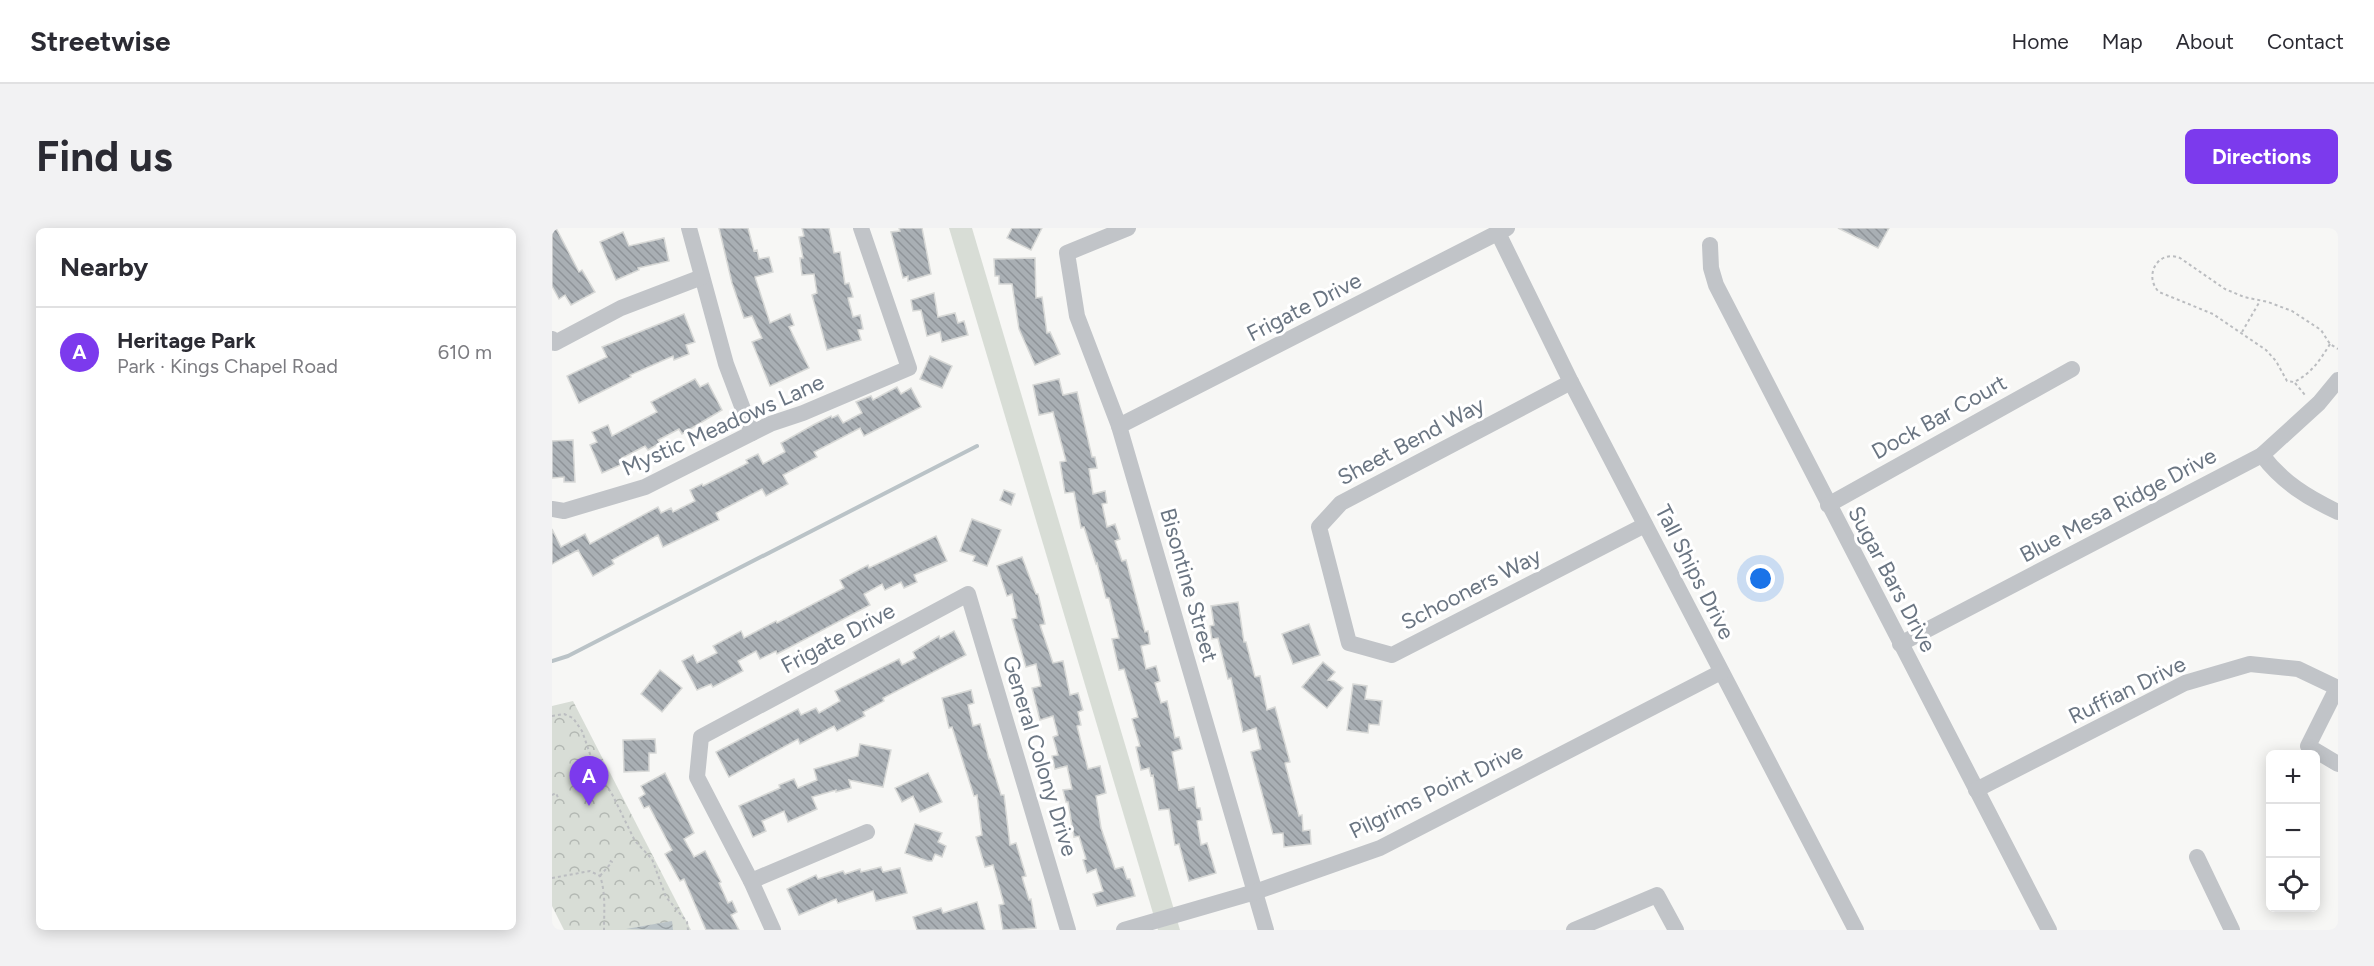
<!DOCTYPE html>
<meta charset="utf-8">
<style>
:root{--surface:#fff;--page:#f2f2f3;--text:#2b2b33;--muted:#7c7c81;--line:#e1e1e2;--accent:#7c3aed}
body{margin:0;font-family:Figtree,sans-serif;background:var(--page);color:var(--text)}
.controls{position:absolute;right:18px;bottom:18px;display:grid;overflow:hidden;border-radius:9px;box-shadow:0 3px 15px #0003}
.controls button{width:54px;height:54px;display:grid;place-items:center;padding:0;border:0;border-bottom:2px solid var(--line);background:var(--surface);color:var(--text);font:30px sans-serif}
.you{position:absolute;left:1209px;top:351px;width:21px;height:21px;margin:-15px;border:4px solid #fff;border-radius:50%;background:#1a73e8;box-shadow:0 0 0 9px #1a73e833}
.badge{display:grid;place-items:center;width:39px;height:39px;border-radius:50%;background:var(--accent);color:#fff;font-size:20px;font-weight:700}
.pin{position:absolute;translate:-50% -50px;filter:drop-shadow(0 2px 3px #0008)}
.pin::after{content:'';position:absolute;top:32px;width:21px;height:18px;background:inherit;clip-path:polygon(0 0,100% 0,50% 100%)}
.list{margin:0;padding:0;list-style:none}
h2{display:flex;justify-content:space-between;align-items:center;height:78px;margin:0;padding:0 24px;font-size:26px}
h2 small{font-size:20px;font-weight:400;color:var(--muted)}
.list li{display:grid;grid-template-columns:39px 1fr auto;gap:18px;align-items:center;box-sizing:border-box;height:90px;padding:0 24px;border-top:2px solid var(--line)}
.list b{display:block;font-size:22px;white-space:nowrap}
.list p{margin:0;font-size:20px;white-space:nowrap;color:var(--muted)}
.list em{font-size:20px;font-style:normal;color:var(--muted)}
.icon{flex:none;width:33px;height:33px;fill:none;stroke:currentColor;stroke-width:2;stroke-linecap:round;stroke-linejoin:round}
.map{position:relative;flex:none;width:1786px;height:702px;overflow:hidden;border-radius:9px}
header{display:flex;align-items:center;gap:36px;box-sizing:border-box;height:84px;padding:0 30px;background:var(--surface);border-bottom:2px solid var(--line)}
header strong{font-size:28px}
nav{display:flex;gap:33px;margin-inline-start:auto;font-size:21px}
.intro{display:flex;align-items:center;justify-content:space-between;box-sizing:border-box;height:144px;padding:0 36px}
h1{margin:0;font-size:42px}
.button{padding:15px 27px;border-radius:9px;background:var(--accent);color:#fff;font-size:21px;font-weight:700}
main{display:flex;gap:36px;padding:0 36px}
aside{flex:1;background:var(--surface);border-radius:9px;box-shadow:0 3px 15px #0003}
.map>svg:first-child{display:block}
.grass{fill:#d8ddd6}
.park{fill:url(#park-crowns)}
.water{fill:url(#water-waves)}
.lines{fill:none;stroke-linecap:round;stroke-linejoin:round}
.stream{stroke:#bac3c7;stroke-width:4}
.building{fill:url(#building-back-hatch);stroke:#d8d9d7;stroke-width:1.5}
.path{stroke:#bbbdc0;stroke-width:2;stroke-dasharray:3 3;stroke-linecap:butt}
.minor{stroke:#c1c4c8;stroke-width:16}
.labels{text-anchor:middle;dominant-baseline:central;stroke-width:6;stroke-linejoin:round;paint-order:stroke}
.street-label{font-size:22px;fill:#6a7582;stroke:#fff}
</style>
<header>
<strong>Streetwise</strong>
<nav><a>Home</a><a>Map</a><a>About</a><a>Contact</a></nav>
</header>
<div class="intro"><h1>Find us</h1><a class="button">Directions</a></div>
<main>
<aside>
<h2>Nearby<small></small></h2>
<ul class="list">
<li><span class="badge">A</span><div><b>Heritage Park</b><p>Park · Kings Chapel Road</p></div><em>610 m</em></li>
</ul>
</aside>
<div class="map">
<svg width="1786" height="702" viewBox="0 0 1786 702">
<defs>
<pattern id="park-crowns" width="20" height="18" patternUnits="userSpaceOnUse" patternTransform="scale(1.5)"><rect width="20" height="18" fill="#d8ddd6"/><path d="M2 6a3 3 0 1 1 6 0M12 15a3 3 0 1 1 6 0" fill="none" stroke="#b3b8b3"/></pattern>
<pattern id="water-waves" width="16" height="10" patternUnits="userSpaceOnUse" patternTransform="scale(1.5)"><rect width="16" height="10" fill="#bac3c7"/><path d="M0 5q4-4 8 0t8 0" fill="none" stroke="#9ba3a7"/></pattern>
<pattern id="building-back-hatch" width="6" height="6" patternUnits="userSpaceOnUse" patternTransform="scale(1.5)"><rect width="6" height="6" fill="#a9afb4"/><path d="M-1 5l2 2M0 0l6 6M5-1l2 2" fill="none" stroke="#8e9398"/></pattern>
</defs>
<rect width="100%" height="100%" fill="#f7f7f5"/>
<path class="grass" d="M397,0H420L628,702H606Z"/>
<path class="park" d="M21,473L139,702H12L0,678V478Z"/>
<path class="water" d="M120,693L121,702L74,701Z"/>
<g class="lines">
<path class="stream" d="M0,433L16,428L425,218"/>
</g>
<g class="building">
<path d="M0,0H4L27,44L30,42L43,64L19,77L13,67L7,71L0,58Z"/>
<path d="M167,0H196L202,23L205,22L207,31L217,29L221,44L203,49L218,95L238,86L242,97L237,99L257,140L218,158L200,114L210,110L200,88L192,90L180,55Z"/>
<path d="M250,0H277L282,25L288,24L293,56L297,55L301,69L296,70L301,89L308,87L311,101L306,102L309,112L275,122L260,67L265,65L262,46L250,47L248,30H251L247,9L252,8Z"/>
<path d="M347,0H370L379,46L356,53V48L351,50L339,4L348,3Z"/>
<path d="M460,0H490L479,22L455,10Z"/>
<path d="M1286,0H1337L1326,20Z"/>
<path d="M71,4L77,18L112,10L117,33L86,40L87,42L64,52L48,14Z"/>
<path d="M483,30L484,70L490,69L495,105L498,104L508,126L483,137L467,101L460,56H447V48H443L442,31Z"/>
<path d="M382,65L386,89L403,85L406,95L412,93L416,107L390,114L388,104L375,108L369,82L361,83L359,72Z"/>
<path d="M132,86L143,114L134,117L137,126L122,132L121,128L78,147L79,149L27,175L15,148L55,129L50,119Z"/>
<path d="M378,128L400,138L390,160L368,151Z"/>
<path d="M143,151L148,159L156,155L170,182L130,206L127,201L106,212L108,215L96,222L93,218L70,230L73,235L50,245L38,217L45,214L40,204L56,197L60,208L105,184L99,174Z"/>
<path d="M507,151L511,167L525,164L540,229H543L545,240L537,241L541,266L553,263L555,275L550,276L555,299L563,296L568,311L563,313L570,333L574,332L593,404L596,403L598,416L589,418L594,441L604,438L608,453L603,455L609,475L615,473L623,510L627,509L630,521L620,524L627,562L642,559L645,580H648L650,592L645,593L649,617L655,615L664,645L637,653L627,616L623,617L617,581L607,582L601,547L599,548L597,540L589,542L584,519L588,518L580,491L586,489L572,441L567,442L560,411L567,410L557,370H554L545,335L544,336L532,299L529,300L522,264L513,265L508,234L514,233L501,184L487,187L481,157Z"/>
<path d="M345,159L349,166L359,160L369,179L312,208L308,200L262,224L265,229L231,247L236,256L214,268L210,261L164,285L167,292L111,319L106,307L60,332L62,336L41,348L26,322L0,336V301L9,319L33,306L38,316L106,279L109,285L119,280L121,284L143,273L138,262L150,256L151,258L196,235L194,232L206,226L211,236L233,224L229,215L263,196L279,188L280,190L286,187L291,195L310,185L304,174L319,168L321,172Z"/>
<path d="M21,212L23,254H12V249L0,250V213Z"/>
<path d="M452,262L463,266L459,277L448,272Z"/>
<path d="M420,291L449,302L435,338L421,333L423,328L408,323Z"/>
<path d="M384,308L395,333L362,347L365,354L352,360L349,354L333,362L330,356L312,366L318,377L225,426L224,423L208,431L204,423L186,433L191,443L161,459L159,456L145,462L130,433L141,427L145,435L165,425L161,418L189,403L192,410L224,393L225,395L292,360L288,352L316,337L317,340Z"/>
<path d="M470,329L484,366H486L493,396L488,397L501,435L511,433L518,467L526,465L531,482L526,484L529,497L525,498L536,541L548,538L554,565L544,568L549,600L563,641L571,639L575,651H578L583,668L545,678L541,666L551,663L544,641L535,645L531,632L534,631L527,608L522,609L516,574H514L511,562L520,561L515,538L503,541L500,528L506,527L501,509L506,507L501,488L488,492L480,460L489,458L484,436L474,439L460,391L465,390L460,366L455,368L445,338Z"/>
<path d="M686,374L692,414H694L703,449L708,448L715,482L723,479L738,534L733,535L747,588L750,587L751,603L758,602L759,616L732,619L731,605L721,606L699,524L709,521L704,500L691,504L679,450L676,451L666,410L660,411L658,398L662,397L659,378Z"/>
<path d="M757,396L768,427L741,436L730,406Z"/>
<path d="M402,403L414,427L331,470L332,473L311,484L313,488L285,503L282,498L248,516L246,511L177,549L164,524L246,481L249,487L264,480L267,485L288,473L283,463L347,431L350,437L364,430L361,424L387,408L388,411Z"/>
<path d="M771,434L783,444L776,452L782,453L791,460L775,480L750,459Z"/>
<path d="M108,442L130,460L110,484L89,466Z"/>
<path d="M801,456L815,458L813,471L830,473L827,497L817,496L816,505L795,502Z"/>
<path d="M419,462L422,475L416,477L421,498L428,496L437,531H438L449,567H452L458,617L464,615L474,648L470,649L477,672L479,671L484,700L451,702L447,677L452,676L441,637L433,639L424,609L430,607L425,567L422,568L400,499L397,500L390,470Z"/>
<path d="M103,511L104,525H97V543L72,544L71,512Z"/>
<path d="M308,516L339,522L331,559L297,552L299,560L284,564V562L260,569L265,581L236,594L232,583L210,593L214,603L201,609L187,578L228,560L227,557L242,551L246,560L265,552L262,541L306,528Z"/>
<path d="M113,545L142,605L132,611L142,629L153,623L169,654L167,655L176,675L180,673L185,684L179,687L187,702H154L132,651L128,653L113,626L120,622L97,578L92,580L87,570L93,566L89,558Z"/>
<path d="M376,545L390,574L368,584L361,568L350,574L343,560Z"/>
<path d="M363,596L390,605L386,614L394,618L390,629L383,626L380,633H376L353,625Z"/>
<path d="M329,639L331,644L348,640L355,665L324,673L321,663L286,675L284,671L247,687L235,661L264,647L266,651L291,643L293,646L308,641L309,644Z"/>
<path d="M425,674L433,702H365L361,689L389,680L391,685Z"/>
</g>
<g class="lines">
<g class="path">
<path d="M1690,104L1708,73"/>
<path d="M1778,116C1768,132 1760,145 1742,154L1735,153L1724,133L1714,122L1661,86L1607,64C1591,48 1606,21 1628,30L1673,61L1692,69L1716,74L1740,83L1769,102L1778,116L1786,121"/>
<path d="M1743,155L1753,167"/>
<path d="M0,488L12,486L21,490L30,503L45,546L59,564L83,613L100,631L114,669L135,694L136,702"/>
<path d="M0,567L4,565L7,572"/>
<path d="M48,648L60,634L57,632"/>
<path d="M0,650L38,643L48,648C54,665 52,684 52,702"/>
</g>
<g class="minor">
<path d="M137,0L174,136L200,205"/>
<path d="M576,0L515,25L525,88L567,198L714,702"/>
<path d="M946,5L1019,154L1304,702"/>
<path d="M1158,17L1159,40L1164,57L1497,702"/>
<path d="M0,111L3,115L69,80L150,49"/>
<path d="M1019,154L789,275L767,299L797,415L840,427L1093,297"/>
<path d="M567,198L955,0"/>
<path d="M1710,227C1730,254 1756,270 1786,284"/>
<path d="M1276,277L1520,141"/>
<path d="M0,281L12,283L93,259L218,196L251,185L357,140L309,0"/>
<path d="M1348,416L1710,227L1767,175L1786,152"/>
<path d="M1785,460L1756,518L1786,536"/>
<path d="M1424,562L1633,455L1698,436L1746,441L1786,460"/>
<path d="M1645,629L1680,702"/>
<path d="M199,653L315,604"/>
<path d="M221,702L199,653L145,549L149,509L416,366L516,702"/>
<path d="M572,702L703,664L828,620L1169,444"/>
<path d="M1022,702L1105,667L1124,702"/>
</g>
</g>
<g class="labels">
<g class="street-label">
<text transform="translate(752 79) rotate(-27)">Frigate Drive</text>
<text transform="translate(1387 189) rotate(-29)">Dock Bar Court</text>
<text transform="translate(171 197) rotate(-24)">Mystic Meadows Lane</text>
<text transform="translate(859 213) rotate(-28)">Sheet Bend Way</text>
<text transform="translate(1566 277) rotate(-28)">Blue Mesa Ridge Drive</text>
<text transform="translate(1143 344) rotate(63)">Tall Ships Drive</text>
<text transform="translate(1340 351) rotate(62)">Sugar Bars Drive</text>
<text transform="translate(637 357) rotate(74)">Bisontine Street</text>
<text transform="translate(919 361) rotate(-27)">Schooners Way</text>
<text transform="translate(286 410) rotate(-28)">Frigate Drive</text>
<text transform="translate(1575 462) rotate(-26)">Ruffian Drive</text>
<text transform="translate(488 528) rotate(73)">General Colony Drive</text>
<text transform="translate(884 563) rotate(-26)">Pilgrims Point Drive</text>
</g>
</g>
</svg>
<div class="controls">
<button>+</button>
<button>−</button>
<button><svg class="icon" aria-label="locate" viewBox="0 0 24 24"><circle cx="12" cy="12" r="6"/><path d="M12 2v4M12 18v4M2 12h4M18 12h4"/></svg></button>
</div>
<div class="you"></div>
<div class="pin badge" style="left:37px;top:578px">A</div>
</div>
</main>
